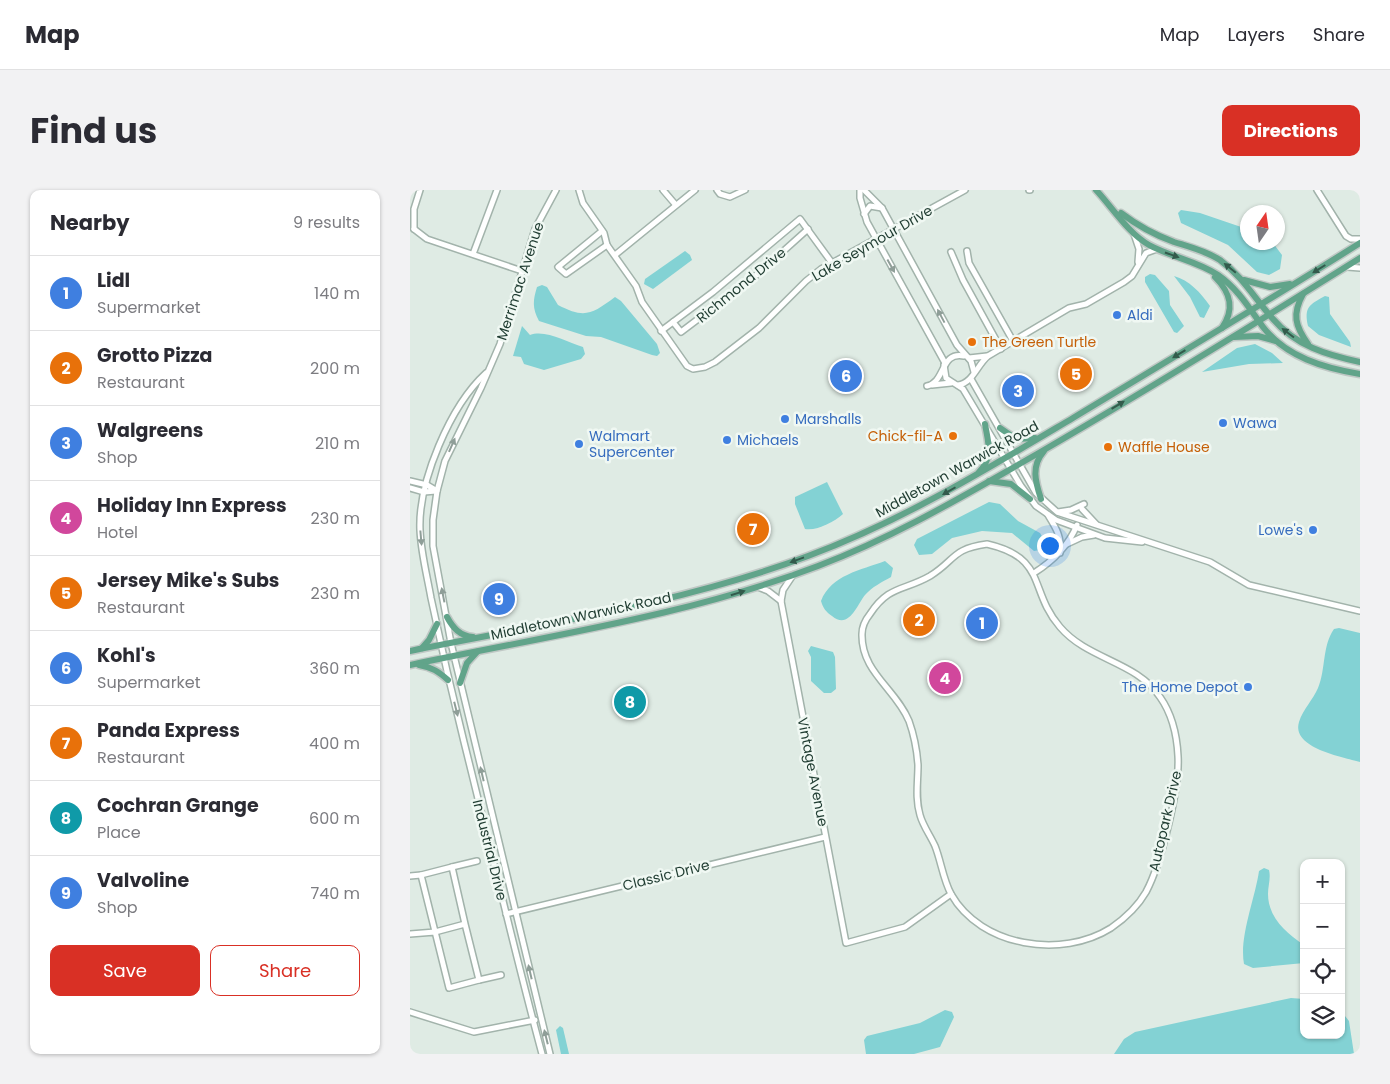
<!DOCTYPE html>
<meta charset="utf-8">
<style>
:root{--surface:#fff;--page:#f2f2f3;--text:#2b2b33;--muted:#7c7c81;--line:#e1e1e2;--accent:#d93025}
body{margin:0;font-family:Poppins,sans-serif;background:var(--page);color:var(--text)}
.controls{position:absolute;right:15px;bottom:15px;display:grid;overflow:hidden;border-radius:10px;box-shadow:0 1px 4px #0004}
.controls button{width:45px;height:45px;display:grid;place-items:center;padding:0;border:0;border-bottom:1px solid var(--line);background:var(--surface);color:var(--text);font:25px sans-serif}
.compass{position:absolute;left:830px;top:15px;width:45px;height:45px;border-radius:50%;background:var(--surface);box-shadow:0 1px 4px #0004;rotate:13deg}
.you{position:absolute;left:639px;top:355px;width:18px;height:18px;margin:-12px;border:4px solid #fff;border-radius:50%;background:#1a73e8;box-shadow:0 0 0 8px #1a73e833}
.badge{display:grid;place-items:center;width:32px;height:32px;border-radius:50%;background:var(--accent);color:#fff;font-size:16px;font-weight:700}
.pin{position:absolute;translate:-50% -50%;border:2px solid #fff;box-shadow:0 1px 5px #0006}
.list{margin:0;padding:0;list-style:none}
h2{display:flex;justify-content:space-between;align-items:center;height:65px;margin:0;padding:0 20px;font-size:21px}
h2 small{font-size:16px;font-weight:400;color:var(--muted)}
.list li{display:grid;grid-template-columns:32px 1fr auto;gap:15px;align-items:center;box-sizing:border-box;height:75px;padding:0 20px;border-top:1px solid var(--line)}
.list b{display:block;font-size:19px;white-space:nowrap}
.list p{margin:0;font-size:16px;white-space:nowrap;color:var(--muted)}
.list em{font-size:16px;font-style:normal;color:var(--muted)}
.actions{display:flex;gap:10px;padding:15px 20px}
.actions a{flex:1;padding:11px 0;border:1px solid var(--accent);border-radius:10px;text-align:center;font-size:18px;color:var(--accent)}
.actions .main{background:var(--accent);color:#fff}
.icon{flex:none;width:28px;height:28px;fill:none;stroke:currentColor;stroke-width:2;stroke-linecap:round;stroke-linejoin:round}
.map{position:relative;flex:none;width:950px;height:864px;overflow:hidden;border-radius:10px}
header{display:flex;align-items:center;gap:30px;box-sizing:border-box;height:70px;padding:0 25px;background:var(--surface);border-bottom:1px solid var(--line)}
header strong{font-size:24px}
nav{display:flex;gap:28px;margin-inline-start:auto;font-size:18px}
.intro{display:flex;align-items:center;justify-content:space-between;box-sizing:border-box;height:120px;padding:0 30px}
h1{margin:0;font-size:35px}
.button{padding:12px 22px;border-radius:10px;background:var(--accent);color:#fff;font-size:18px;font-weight:700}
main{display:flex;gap:30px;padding:0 30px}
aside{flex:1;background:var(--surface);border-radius:10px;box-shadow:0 1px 4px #0004}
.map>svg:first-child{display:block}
.water{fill:#83d2d4}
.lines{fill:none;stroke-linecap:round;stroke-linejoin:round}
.minor-casing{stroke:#a2b3ab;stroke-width:8}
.major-casing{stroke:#c0c8c5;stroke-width:9}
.minor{stroke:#fff;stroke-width:5}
.major{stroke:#61a48a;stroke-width:6}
.oneway{fill:#335b4c}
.oneway2{fill:#8f9e98}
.shop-dot{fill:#3f7fe0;stroke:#f0f8f3;stroke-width:2}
.food-dot{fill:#e8710a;stroke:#f0f8f3;stroke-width:2}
.labels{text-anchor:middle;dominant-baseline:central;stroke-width:5;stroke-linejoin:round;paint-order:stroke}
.street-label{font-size:14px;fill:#1f3c31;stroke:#f0f8f3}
.shop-label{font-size:14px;fill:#366cbe;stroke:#f0f8f3;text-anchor:start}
.food-label{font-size:14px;fill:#c56008;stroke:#f0f8f3;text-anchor:start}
</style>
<header>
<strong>Map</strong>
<nav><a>Map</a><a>Layers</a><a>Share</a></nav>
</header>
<div class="intro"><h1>Find us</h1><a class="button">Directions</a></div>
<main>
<aside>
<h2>Nearby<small>9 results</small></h2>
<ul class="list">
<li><span class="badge" style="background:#3f7fe0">1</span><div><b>Lidl</b><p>Supermarket</p></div><em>140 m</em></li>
<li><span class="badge" style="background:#e8710a">2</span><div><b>Grotto Pizza</b><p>Restaurant</p></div><em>200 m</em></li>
<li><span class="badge" style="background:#3f7fe0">3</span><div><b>Walgreens</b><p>Shop</p></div><em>210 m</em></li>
<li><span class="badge" style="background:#d1479c">4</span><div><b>Holiday Inn Express</b><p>Hotel</p></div><em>230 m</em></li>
<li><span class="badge" style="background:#e8710a">5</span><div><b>Jersey Mike's Subs</b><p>Restaurant</p></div><em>230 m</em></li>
<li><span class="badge" style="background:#3f7fe0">6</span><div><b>Kohl's</b><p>Supermarket</p></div><em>360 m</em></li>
<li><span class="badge" style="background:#e8710a">7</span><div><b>Panda Express</b><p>Restaurant</p></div><em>400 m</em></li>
<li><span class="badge" style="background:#0f9aa8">8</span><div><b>Cochran Grange</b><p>Place</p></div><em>600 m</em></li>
<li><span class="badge" style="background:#3f7fe0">9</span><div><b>Valvoline</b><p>Shop</p></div><em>740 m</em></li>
</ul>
<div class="actions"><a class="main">Save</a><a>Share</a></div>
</aside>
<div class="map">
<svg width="950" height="864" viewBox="0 0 950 864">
<rect width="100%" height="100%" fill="#dfebe4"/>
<g class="water">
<path d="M771,20L790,23L837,39L838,52L863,53L872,65L870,79L859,85L847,82L818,55L771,33L768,23Z"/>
<path d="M275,61L280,65L282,70L243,99L234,94L235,89Z"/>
<path d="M740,84L745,85L759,101L760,115L774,136L767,143L764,142L735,92V87Z"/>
<path d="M764,86C779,90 791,103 800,116L794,128L790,127L780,107Z"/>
<path d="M132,95L137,97L148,115C175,129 182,124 205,107L211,111L247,154L250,163L247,166L242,165L191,147L176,146L129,131C122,118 123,110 127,97Z"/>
<path d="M915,106L919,107L920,124L940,152L941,157L909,145L898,136C894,117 899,115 915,106Z"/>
<path d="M112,136L120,145C135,139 157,152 173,157L175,164L171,169L134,180L114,174L111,167L103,166Z"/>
<path d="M845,154L862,163L873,173L839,174L792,182L827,158Z"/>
<path d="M417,292L433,324C424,332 407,341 395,339L385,314V307Z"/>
<path d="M579,312L590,314L608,331L630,343L634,350L630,360L624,361L602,343L572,341L542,348L522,364L509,365L504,355L507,349Z"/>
<path d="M475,371L483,378L481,387C472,392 462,397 455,405C447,415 439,440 422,426C416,422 413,418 411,411C421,385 451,380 475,371Z"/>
<path d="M929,438L950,443V572C933,567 881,558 889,532C893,519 903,510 908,498C916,479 912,456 924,439Z"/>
<path d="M401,456L423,462L425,467L426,499L421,503H414L401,491V467L398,461Z"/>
<path d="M854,678L859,680C861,688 858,696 858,704C858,727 876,743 894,755V773L843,778L834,774C829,747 845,709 849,681Z"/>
<path d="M881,808L894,809V845H931V821L939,831L944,864H704L714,849L725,842Z"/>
<path d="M535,820L542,822L544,827L530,857L504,864H456L454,850L457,846L510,833Z"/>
<path d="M150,836L153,838L159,864H151L146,840Z"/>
</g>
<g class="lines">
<g class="minor-casing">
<g id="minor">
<path d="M169,0L173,13L194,43L197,55L226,96L232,112L277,176L283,179L295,177L305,172L349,138L396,91L411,79L555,0"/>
<path d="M253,0L265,14"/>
<path d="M307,0L310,4L320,7L335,0"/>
<path d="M450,0V8L457,32L535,173"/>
<path d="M454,0L472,18L547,155L561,171L564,182"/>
<path d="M619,0H620"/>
<path d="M907,0L936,46L941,49H950"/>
<path d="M454,24L460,16L472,18"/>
<path d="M4,39L17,49L112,81"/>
<path d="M4,39V19L10,0"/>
<path d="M192,41L148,77L156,84L197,55"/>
<path d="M724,44L729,59L728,72"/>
<path d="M557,61L559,73L603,151"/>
<path d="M541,62L553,90L591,159"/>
<path d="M63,64L87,0"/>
<path d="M205,65L285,0"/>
<path d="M937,77L950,78"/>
<path d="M263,132L271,142L349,83L398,39"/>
<path d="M251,141L303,102L390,29L422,73"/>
<path d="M559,168L577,166"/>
<path d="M534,175L536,188L553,199L611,296L626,316L646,330L695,348L732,352"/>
<path d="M76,183C40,216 8,292 10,340C11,363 17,385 21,408C31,456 42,504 54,552C80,656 104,760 132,864"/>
<path d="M561,189L626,303L647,322L800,372L839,395L950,421"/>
<path d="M522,195L541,193"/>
<path d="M548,195C563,193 567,175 578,166L659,118L676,114L714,92L722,86L736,63L747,59"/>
<path d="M517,196C536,192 530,161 554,166"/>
<path d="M0,291L17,295L27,301"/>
<path d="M0,298L14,302L26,301"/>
<path d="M672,319L686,334"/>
<path d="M648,322L661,320L674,314"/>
<path d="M638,325C646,338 652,347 650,363"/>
<path d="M577,354C638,368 618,400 650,437C678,470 726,471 750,507C762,524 767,546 768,566C770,598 751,674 736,702C728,716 714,729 701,738C652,769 571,757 541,704C533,689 531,671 525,656C520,645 513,636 510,625C505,608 508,592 508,575C507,561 504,545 499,531C486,499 451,482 452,444C452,437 456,429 460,424C479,395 494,401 520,386C546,370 541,359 577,354Z"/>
<path d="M657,354L672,347L684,345"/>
<path d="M624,383C643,371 658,357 667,335"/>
<path d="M383,385L373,400L371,411L436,753L495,737L541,704"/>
<path d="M348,397L358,401L371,411"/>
<path d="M42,677L67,671"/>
<path d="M0,686L11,685"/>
<path d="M96,724L415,647"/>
<path d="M0,744L25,742L55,734L42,677L11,685L39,798L69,790L55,734"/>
<path d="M69,790L91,785"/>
<path d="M0,822L64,842L125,830"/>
<path d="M140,864L41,453L23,356V330L27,301L35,271L71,198L90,154L125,39L146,0"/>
</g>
</g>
<g class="major-casing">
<g id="major">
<path d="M686,0C702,17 718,43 739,55C761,67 787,71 808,85C828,99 839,118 853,137C876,167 914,178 950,184"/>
<path d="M711,23C728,36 745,45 764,52C780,57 796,61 810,70C833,87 845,109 863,129C886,156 917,165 950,172"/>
<path d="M805,87C821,103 825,119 812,138"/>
<path d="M834,90L860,97L880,94"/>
<path d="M893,104C882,124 885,136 898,154"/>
<path d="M824,147L848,146L866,151"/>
<path d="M590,238L606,249L625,248"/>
<path d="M569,282C584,267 578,252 575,234"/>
<path d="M579,291L601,294L620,309"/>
<path d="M631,309C625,291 621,276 634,261"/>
<path d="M37,427C43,438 50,446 63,447"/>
<path d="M12,458L19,450L27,434"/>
<path d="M0,461C133,434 270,414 398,366C492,331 577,279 663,228C759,170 855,113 950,53"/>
<path d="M0,475C136,446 277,426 408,376C485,347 555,305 627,264C736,201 843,135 950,68"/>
<path d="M9,475C22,477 29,482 38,490"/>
<path d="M50,493L57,473L67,462"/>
</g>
</g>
<use href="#minor" class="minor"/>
<use href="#major" class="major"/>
</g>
<defs><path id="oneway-solid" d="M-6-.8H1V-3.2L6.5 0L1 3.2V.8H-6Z" transform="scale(1.25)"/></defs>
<g class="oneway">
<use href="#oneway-solid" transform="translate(762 65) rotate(19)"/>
<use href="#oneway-solid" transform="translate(820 78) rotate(-141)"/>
<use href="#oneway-solid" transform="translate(909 79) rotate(148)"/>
<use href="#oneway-solid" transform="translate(878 143) rotate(-143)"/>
<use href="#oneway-solid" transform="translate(769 164) rotate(149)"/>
<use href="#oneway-solid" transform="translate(708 215) rotate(-31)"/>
<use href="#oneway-solid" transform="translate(539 301) rotate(150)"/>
<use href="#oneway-solid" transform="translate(387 370) rotate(160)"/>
<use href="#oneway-solid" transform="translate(328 403) rotate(-17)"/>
</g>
<g class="oneway2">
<use href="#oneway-solid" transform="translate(481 76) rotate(61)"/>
<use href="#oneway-solid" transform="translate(531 126) rotate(-118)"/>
<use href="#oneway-solid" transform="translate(42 255) rotate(-66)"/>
<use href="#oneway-solid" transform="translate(11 348) rotate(85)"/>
<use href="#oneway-solid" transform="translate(33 405) rotate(-101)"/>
<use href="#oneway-solid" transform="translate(46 519) rotate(76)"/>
<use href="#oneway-solid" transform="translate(72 584) rotate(-103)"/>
<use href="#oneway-solid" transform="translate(120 782) rotate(-103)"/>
<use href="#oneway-solid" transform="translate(136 847) rotate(-104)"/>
</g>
<g class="shop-dot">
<circle cx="707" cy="125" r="5"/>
<circle cx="375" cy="229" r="5"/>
<circle cx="813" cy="233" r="5"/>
<circle cx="317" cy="250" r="5"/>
<circle cx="169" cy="254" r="5"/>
<circle cx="903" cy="340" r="5"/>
<circle cx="838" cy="497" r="5"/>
</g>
<g class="food-dot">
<circle cx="562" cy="152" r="5"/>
<circle cx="543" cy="246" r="5"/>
<circle cx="698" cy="257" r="5"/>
</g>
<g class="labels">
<g class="street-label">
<text transform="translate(462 53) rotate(-30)">Lake Seymour Drive</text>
<text transform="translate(110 91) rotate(-72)">Merrimac Avenue</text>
<text transform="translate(331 95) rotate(-39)">Richmond Drive</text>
<text transform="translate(547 279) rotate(-29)">Middletown Warwick Road</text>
<text transform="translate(171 426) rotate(-12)">Middletown Warwick Road</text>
<text transform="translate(403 582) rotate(79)">Vintage Avenue</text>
<text transform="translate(755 631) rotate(-77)">Autopark Drive</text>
<text transform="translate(80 660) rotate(76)">Industrial Drive</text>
<text transform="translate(256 685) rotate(-14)">Classic Drive</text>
</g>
<g class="shop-label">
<text x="717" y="125">Aldi</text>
<text x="385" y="229">Marshalls</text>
<text x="823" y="233">Wawa</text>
<text x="179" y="246">Walmart<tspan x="179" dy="16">Supercenter</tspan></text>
<text x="327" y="250">Michaels</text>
<text x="893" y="340" text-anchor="end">Lowe's</text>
<text x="828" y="497" text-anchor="end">The Home Depot</text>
</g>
<g class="food-label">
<text x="572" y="152">The Green Turtle</text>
<text x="533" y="246" text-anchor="end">Chick-fil-A</text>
<text x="708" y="257">Waffle House</text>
</g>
</g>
</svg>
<div class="controls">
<button>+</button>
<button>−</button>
<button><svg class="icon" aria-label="locate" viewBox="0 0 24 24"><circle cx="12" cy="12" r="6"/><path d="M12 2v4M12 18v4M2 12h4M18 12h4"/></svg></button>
<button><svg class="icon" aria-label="layers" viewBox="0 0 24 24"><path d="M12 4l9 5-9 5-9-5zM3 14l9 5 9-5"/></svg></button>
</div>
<svg class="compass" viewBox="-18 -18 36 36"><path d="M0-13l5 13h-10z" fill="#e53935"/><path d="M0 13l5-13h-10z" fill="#7c7c81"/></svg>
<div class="you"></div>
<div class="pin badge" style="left:572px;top:433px;background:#3f7fe0">1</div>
<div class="pin badge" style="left:509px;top:430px;background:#e8710a">2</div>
<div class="pin badge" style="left:608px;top:201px;background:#3f7fe0">3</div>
<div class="pin badge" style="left:535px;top:488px;background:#d1479c">4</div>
<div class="pin badge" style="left:666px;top:184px;background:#e8710a">5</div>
<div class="pin badge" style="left:436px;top:186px;background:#3f7fe0">6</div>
<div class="pin badge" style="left:343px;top:339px;background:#e8710a">7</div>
<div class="pin badge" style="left:220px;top:512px;background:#0f9aa8">8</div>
<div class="pin badge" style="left:89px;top:409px;background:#3f7fe0">9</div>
</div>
</main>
